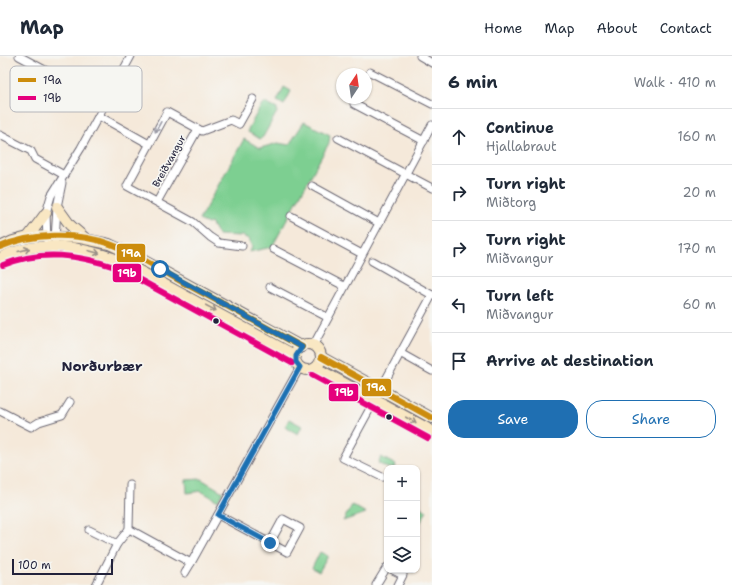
<!DOCTYPE html>
<meta charset="utf-8">
<style>
:root{--surface:#fff;--page:#f6f6f7;--text:#1f2937;--muted:#747a83;--line:#e0e1e3;--accent:#1f6fb2}
body{margin:0;font-family:"Shantell Sans",sans-serif;background:var(--page);color:var(--text)}
.controls{position:absolute;right:12px;bottom:12px;display:grid;overflow:hidden;border-radius:8px;box-shadow:0 1px 3px #0004}
.controls button{width:36px;height:36px;display:grid;place-items:center;padding:0;border:0;border-bottom:1px solid var(--line);background:var(--surface);color:var(--text);font:20px sans-serif}
.compass{position:absolute;left:336px;top:12px;width:36px;height:36px;border-radius:50%;background:var(--surface);box-shadow:0 1px 3px #0004;rotate:13deg}
.scale{position:absolute;left:12px;bottom:10px;width:101px;box-sizing:border-box;padding-left:4px;border:2px solid #22223b;border-top:0;font-size:11px;line-height:14px;white-space:nowrap;color:#22223b;-webkit-text-stroke:3px #f6f6f2;paint-order:stroke}
.stop{position:absolute;width:12px;height:12px;margin:-9px;border:3px solid #1f6fb2;border-radius:50%;background:#fff}
.stop.end{background:#1f6fb2;border-color:#fff;box-shadow:0 1px 4px #0008}
.list{margin:0;padding:0;list-style:none}
h2{display:flex;justify-content:space-between;align-items:center;height:52px;margin:0;padding:0 16px;font-size:17px}
h2 small{font-size:13px;font-weight:400;color:var(--muted)}
.list li{display:grid;grid-template-columns:26px 1fr auto;gap:12px;align-items:center;box-sizing:border-box;height:56px;padding:0 16px;border-top:1px solid var(--line)}
.list b{display:block;font-size:15px;white-space:nowrap}
.list p{margin:0;font-size:13px;white-space:nowrap;color:var(--muted)}
.list em{font-size:13px;font-style:normal;color:var(--muted)}
.actions{display:flex;gap:8px;padding:12px 16px}
.actions a{flex:1;padding:9px 0;border:1px solid var(--accent);border-radius:16px;text-align:center;font-size:14px;color:var(--accent)}
.actions .main{background:var(--accent);color:#fff}
.icon{flex:none;width:22px;height:22px;fill:none;stroke:currentColor;stroke-width:2;stroke-linecap:round;stroke-linejoin:round}
.map{position:relative;flex:none;width:432px;height:529px;overflow:hidden}
header{display:flex;align-items:center;gap:24px;box-sizing:border-box;height:56px;padding:0 20px;background:var(--surface);border-bottom:1px solid var(--line)}
header strong{font-size:19px}
nav{display:flex;gap:22px;margin-inline-start:auto;font-size:14px}
main{display:flex}
aside{flex:1;background:var(--surface)}
.map>svg:first-child{display:block}
.green{fill:#7dcf91;stroke:#507866}
.lines{fill:none;stroke-linecap:round;stroke-linejoin:round}
.street-casing{stroke:#6c6873;stroke-width:9}
.secondary-casing{stroke:#6c6873;stroke-width:12}
.street{stroke:#fff;stroke-width:7}
.secondary{stroke:#f9e7c3;stroke-width:10}
.bus-1-casing{stroke:#f6f6f2;stroke-width:9}
.bus-2-casing{stroke:#f6f6f2;stroke-width:9}
.bus-1{stroke:#cc8c0c;stroke-width:6}
.bus-2{stroke:#e5007d;stroke-width:6}
.oneway{stroke:#9c9ca7}
.oneway2{stroke:#988e86}
.route{stroke:#1f6fb2;stroke-width:5}
.bus-dot{fill:#22223b;stroke:#f6f6f2;stroke-width:1.5}
.labels{text-anchor:middle;dominant-baseline:central;stroke-width:3.5;stroke-linejoin:round;paint-order:stroke}
.street-label{font-size:10px;fill:#22223b;stroke:#f6f6f2}
.district-label{font-size:14px;font-weight:bold;fill:#22223b;stroke:#f6f6f2}
.key{fill:#f6f6f2;stroke:#b6b6bb;stroke-width:1}
.key-label{font-size:11px;fill:#22223b}
.line-badge{stroke:#f6f6f2;stroke-width:1.5}
.badge-label{font-size:11px;text-anchor:middle;font-weight:bold;fill:#fff}
</style>
<header>
<strong>Map</strong>
<nav><a>Home</a><a>Map</a><a>About</a><a>Contact</a></nav>
</header>
<main>
<div class="map">
<svg width="432" height="529" viewBox="0 0 432 529">
<rect width="100%" height="100%" fill="#f6f6f2"/>
<filter id="ink" filterUnits="userSpaceOnUse"><feTurbulence type="fractalNoise" baseFrequency=".025" numOctaves="2"/><feDisplacementMap in="SourceGraphic" scale="8" xChannelSelector="R" yChannelSelector="G"/><feConvolveMatrix kernelMatrix="1 2 1 2 8 2 1 2 1" color-interpolation-filters="sRGB"/></filter>
<filter id="wash" filterUnits="userSpaceOnUse"><feTurbulence type="fractalNoise" baseFrequency=".012" numOctaves="4" result="noise"/><feDisplacementMap in="SourceGraphic" scale="16" xChannelSelector="R" yChannelSelector="G"/><feGaussianBlur stdDeviation="0.9" result="paint"/><feColorMatrix in="noise" values="0 0 0 0 0 0 0 0 0 0 0 0 0 0 0 0 0 1.4 0 .05"/><feComposite in="paint" operator="in"/></filter>
<g filter="url(#wash)">
<rect width="100%" height="100%" fill="#f5e9da"/>
<g class="green">
<path d="M284,31L291,35L284,49L277,45Z"/>
<path d="M265,47L277,53V56L263,81L260,83L248,76V73L262,48Z"/>
<path d="M304,66L330,79L329,87L272,191L249,196L252,191L249,183L242,180L218,179L211,167L208,168L199,164L244,83L260,92L278,87L289,89Z"/>
<path d="M289,363L302,370L298,378L285,371Z"/>
<path d="M381,401L396,409L395,412H387L378,407Z"/>
<path d="M201,423L223,436L218,445L201,435L187,437L186,424Z"/>
<path d="M352,449L366,457L343,465Z"/>
<path d="M417,449L427,455L417,472Z"/>
<path d="M320,496L328,500L319,516L312,512Z"/>
</g>
</g>
<g filter="url(#ink)">
<g class="lines">
<g class="street-casing">
<g id="street">
<path d="M19,0L106,47"/>
<path d="M420,0L432,7"/>
<path d="M370,16L432,48"/>
<path d="M354,48L424,85"/>
<path d="M99,60L149,88"/>
<path d="M0,79L31,95L35,103L64,119"/>
<path d="M338,82L432,132"/>
<path d="M312,130L379,167"/>
<path d="M157,146L198,73"/>
<path d="M291,160L362,198"/>
<path d="M55,184L57,151L62,127"/>
<path d="M47,185L46,157L51,140L81,92L131,0"/>
<path d="M242,190L219,187L210,181L193,166L127,130L167,56L202,75L231,64L239,68L253,43"/>
<path d="M273,193L344,230"/>
<path d="M372,205L432,239"/>
<path d="M270,231L327,261"/>
<path d="M313,290L432,69"/>
<path d="M400,297L432,315"/>
<path d="M0,355L31,371L39,366L62,359L70,346"/>
<path d="M382,421L343,402L432,239"/>
<path d="M218,459L287,496L300,472L283,463L270,487"/>
<path d="M129,473L130,429"/>
<path d="M89,474L117,488"/>
<path d="M393,514L403,519L398,529"/>
<path d="M185,517L191,507"/>
<path d="M96,529L117,488L129,473L191,507L300,311"/>
<path d="M376,529L387,511"/>
</g>
</g>
<g class="secondary-casing">
<g id="secondary">
<path d="M57,151L70,169L85,182"/>
<path d="M28,181L46,157"/>
<path d="M0,191L13,185L28,181L46,180L80,182L109,188L141,203L302,291"/>
<path d="M0,202C37,182 83,191 121,205L296,300"/>
<circle cx="308" cy="301" r="13"/>
<path d="M321,301L432,362"/>
<path d="M316,312L432,375"/>
</g>
</g>
<use href="#street" class="street"/>
<use href="#secondary" class="secondary"/>
<g class="bus-1-casing">
<g id="bus-1">
<path d="M0,191C31,177 77,176 110,188C135,197 159,213 182,226C222,247 262,269 302,291"/>
<path d="M321,301L432,362"/>
</g>
</g>
<g class="bus-2-casing">
<g id="bus-2">
<path d="M3,209C42,193 79,199 118,212L292,307"/>
<path d="M312,319L428,382"/>
</g>
</g>
<use href="#bus-1" class="bus-1"/>
<use href="#bus-2" class="bus-2"/>
</g>
<defs><path id="oneway-shaft" d="M-6 0H5M1.5-3L5.5 0L1.5 3" fill="none" stroke-width="1.6" stroke-linecap="round" stroke-linejoin="round"/></defs>
<use class="oneway" href="#oneway-shaft" transform="translate(158 71) rotate(119)"/>
<g class="oneway2">
<use href="#oneway-shaft" transform="translate(24 194) rotate(-15)"/>
<use href="#oneway-shaft" transform="translate(94 196) rotate(14)"/>
<use href="#oneway-shaft" transform="translate(211 252) rotate(28)"/>
<use href="#oneway-shaft" transform="translate(411 364) rotate(28)"/>
</g>
</g>
<g class="lines" filter="url(#ink)">
<path class="route" d="M160,213L302,291L296,300V306L300,311L218,459L270,487"/>
</g>
<g class="bus-dot">
<circle cx="216" cy="265" r="3.5"/>
<circle cx="389" cy="361" r="3.5"/>
</g>
<g class="labels">
<g class="street-label">
<text transform="translate(169 105) rotate(-61)">Breiðvangur</text>
</g>
<g class="district-label">
<text x="102" y="310">Norðurbær</text>
</g>
</g>
<rect x="10" y="10" width="132" height="46" rx="6" class="key"/>
<rect x="18" y="22" width="18" height="4" fill="#cc8c0c"/>
<rect x="18" y="40" width="18" height="4" fill="#e5007d"/>
<g class="key-label">
<text x="43" y="28">19a</text>
<text x="43" y="46">19b</text>
</g>
<g class="line-badge">
<rect x="116" y="187" width="30" height="20" rx="4" fill="#cc8c0c"/>
<rect x="112" y="207" width="30" height="20" rx="4" fill="#e5007d"/>
<rect x="361" y="322" width="31" height="19" rx="4" fill="#cc8c0c"/>
<rect x="328" y="327" width="31" height="19" rx="4" fill="#e5007d"/>
</g>
<g class="badge-label">
<text x="131" y="201">19a</text>
<text x="127" y="221">19b</text>
<text x="376" y="335">19a</text>
<text x="344" y="340">19b</text>
</g>
</svg>
<div class="controls">
<button>+</button>
<button>−</button>
<button><svg class="icon" aria-label="layers" viewBox="0 0 24 24"><path d="M12 4l9 5-9 5-9-5zM3 14l9 5 9-5"/></svg></button>
</div>
<svg class="compass" viewBox="-18 -18 36 36"><path d="M0-13l5 13h-10z" fill="#e53935"/><path d="M0 13l5-13h-10z" fill="#747a83"/></svg>
<div class="scale">100 m</div>
<div class="stop" style="left:160px;top:213px"></div>
<div class="stop end" style="left:270px;top:487px"></div>
</div>
<aside>
<h2>6 min<small>Walk · 410 m</small></h2>
<ul class="list">
<li><svg class="icon" aria-label="ahead" viewBox="0 0 24 24"><path d="M12 20V5M6 11l6-6 6 6"/></svg><div><b>Continue</b><p>Hjallabraut</p></div><em>160 m</em></li>
<li><svg class="icon" aria-label="right" viewBox="0 0 24 24"><path d="M7 20v-9h11M14 6l5 5-5 5"/></svg><div><b>Turn right</b><p>Miðtorg</p></div><em>20 m</em></li>
<li><svg class="icon" aria-label="right" viewBox="0 0 24 24"><path d="M7 20v-9h11M14 6l5 5-5 5"/></svg><div><b>Turn right</b><p>Miðvangur</p></div><em>170 m</em></li>
<li><svg class="icon" aria-label="left" viewBox="0 0 24 24"><path d="M17 20v-9H6M10 6l-5 5 5 5"/></svg><div><b>Turn left</b><p>Miðvangur</p></div><em>60 m</em></li>
<li><svg class="icon" aria-label="arrive" viewBox="0 0 24 24"><path d="M6 21V4h12l-3 4 3 4H6"/></svg><div><b>Arrive at destination</b></div></li>
</ul>
<div class="actions"><a class="main">Save</a><a>Share</a></div>
</aside>
</main>
